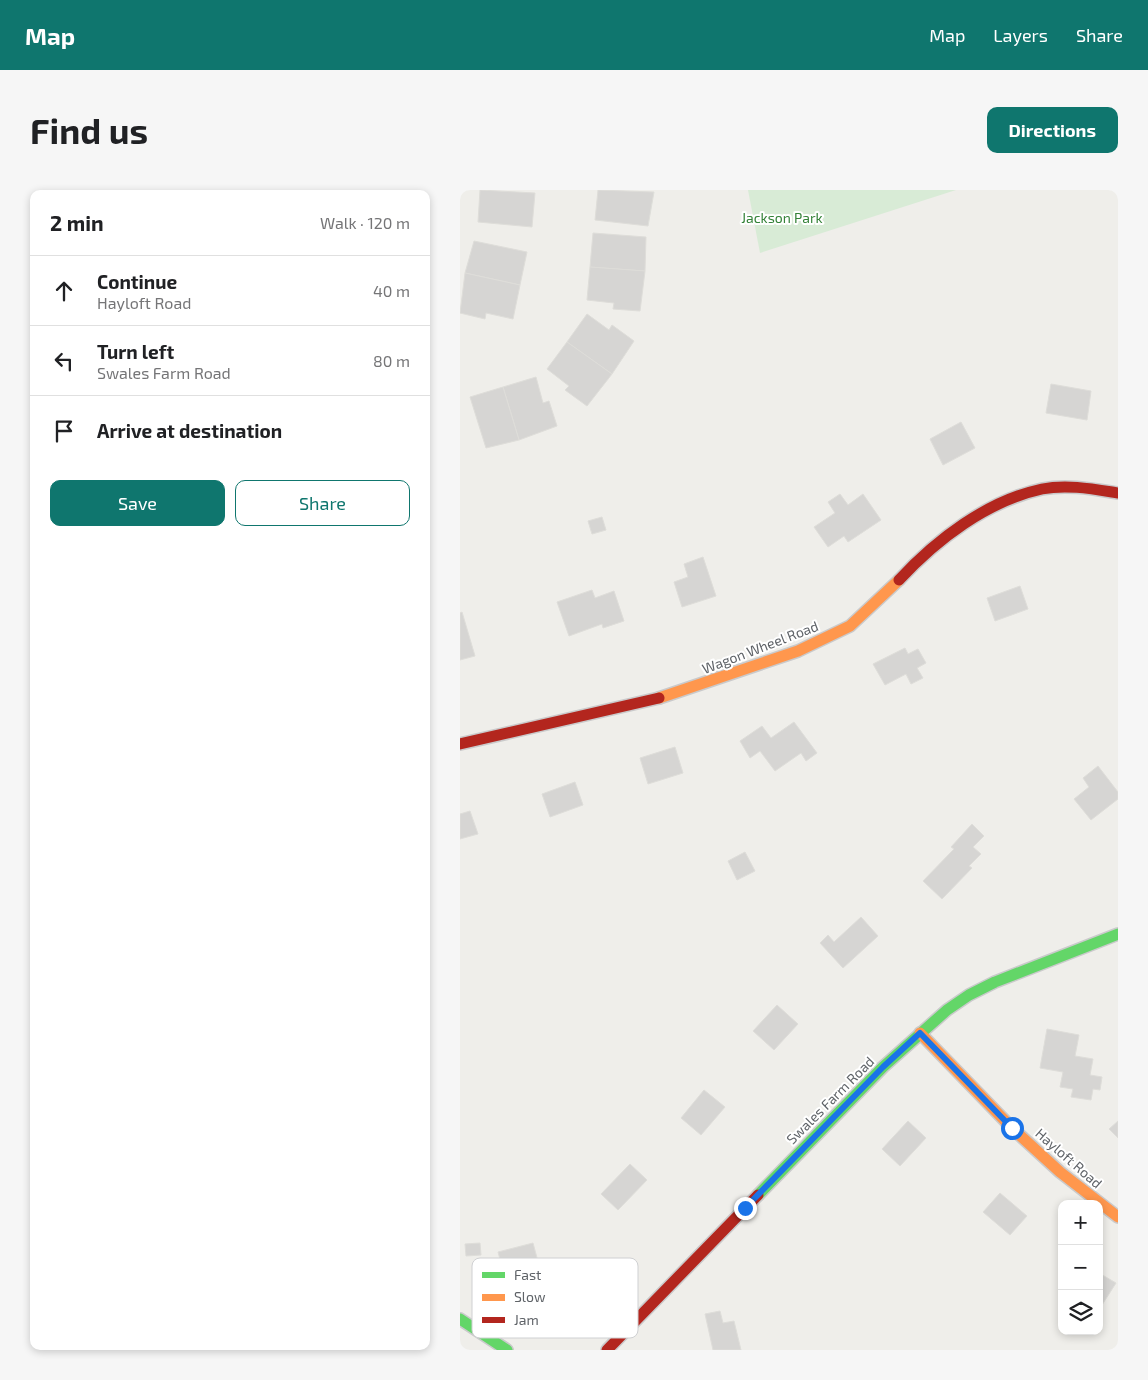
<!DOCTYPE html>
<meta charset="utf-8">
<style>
:root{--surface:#fff;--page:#f6f6f6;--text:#202124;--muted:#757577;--line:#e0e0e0;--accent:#0f766e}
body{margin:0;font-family:"Exo 2",sans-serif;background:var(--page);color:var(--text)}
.controls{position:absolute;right:15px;bottom:15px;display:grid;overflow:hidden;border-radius:10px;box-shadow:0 2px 8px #0003}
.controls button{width:45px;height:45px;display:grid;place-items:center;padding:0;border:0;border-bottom:1px solid var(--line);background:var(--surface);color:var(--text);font:25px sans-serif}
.stop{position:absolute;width:15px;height:15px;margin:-11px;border:4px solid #1a73e8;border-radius:50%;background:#fff}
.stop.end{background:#1a73e8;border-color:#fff;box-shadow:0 1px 5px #0008}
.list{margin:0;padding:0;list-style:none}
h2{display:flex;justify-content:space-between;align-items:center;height:65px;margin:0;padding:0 20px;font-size:21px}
h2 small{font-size:16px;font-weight:400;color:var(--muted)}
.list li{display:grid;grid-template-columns:32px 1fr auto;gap:15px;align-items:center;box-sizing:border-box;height:70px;padding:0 20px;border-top:1px solid var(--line)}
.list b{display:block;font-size:19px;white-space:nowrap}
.list p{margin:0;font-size:16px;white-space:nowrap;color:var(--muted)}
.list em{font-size:16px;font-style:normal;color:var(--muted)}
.actions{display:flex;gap:10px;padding:15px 20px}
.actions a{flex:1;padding:11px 0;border:1px solid var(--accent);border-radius:10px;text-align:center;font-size:18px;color:var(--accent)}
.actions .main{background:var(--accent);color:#fff}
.icon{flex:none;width:28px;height:28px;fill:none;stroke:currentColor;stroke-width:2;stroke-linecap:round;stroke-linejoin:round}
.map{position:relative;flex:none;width:658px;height:1160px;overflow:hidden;border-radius:10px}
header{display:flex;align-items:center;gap:30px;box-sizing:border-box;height:70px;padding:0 25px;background:var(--accent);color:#fff}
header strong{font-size:24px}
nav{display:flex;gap:28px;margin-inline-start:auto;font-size:18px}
.intro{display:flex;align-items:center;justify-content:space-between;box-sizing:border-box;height:120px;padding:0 30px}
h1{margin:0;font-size:35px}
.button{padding:12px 22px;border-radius:10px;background:var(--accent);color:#fff;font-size:18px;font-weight:700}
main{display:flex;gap:30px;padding:0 30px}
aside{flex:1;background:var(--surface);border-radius:10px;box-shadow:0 2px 8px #0003}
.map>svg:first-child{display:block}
.green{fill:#d8ebd6}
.building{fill:#d6d5d3;stroke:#deddd9}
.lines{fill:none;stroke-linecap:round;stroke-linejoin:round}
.fast-casing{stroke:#cacacb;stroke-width:14}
.slow-casing{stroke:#cacacb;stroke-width:14}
.jam-casing{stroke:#cacacb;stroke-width:14}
.fast{stroke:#63d668;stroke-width:11}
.slow{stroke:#ff974d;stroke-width:11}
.jam{stroke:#b3261e;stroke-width:11}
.route{stroke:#1a73e8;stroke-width:6}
.labels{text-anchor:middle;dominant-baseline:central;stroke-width:4;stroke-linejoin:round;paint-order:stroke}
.park-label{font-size:14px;fill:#348238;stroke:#fff}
.street-label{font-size:14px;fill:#5f6368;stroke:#fff}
.key{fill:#fff;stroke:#cfd0d2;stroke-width:1}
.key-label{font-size:14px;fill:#5f6368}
</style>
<header>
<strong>Map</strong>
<nav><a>Map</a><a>Layers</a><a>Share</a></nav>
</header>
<div class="intro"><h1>Find us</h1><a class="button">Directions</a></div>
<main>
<aside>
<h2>2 min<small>Walk · 120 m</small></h2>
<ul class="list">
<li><svg class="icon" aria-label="ahead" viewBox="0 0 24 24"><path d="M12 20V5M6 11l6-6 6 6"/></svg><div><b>Continue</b><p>Hayloft Road</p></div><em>40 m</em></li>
<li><svg class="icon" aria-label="left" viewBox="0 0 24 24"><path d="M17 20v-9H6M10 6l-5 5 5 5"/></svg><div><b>Turn left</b><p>Swales Farm Road</p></div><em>80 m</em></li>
<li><svg class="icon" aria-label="arrive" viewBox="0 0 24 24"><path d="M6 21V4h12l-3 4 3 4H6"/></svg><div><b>Arrive at destination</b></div></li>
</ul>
<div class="actions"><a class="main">Save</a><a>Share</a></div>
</aside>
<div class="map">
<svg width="658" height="1160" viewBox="0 0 658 1160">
<rect width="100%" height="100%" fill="#efeeea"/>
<path class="green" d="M288,0H496L300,63Z"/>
<g class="building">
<path d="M20,0L75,3L72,37L18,32Z"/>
<path d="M138,0L194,2L188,36L135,30Z"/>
<path d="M133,43L186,47L185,81L130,77Z"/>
<path d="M14,51L67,62L60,95L5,83Z"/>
<path d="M130,77L185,81L180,121L153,119L154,113L127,110Z"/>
<path d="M5,83L60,95L53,129L26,123L25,129L0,123Z"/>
<path d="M127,124L149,140L152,135L174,151L152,184L107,152Z"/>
<path d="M107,152L152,184L127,216L105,200L109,196L87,179Z"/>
<path d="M76,187L83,213L89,211L97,236L59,250L43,197Z"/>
<path d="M591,194L631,201L627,230L586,223Z"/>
<path d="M43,197L59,250L26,258L10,207Z"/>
<path d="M501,232L515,258L483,275L470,249Z"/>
<path d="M380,304L388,315L403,304L421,330L388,352L384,346L368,357L354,337L375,323L368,312Z"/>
<path d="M142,327L146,340L132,344L128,331Z"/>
<path d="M243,367L256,406L222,417L214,392L228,387L224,374Z"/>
<path d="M560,396L568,419L535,431L527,408Z"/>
<path d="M132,400L135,408L154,401L164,431L143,438L142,434L109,446L97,412Z"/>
<path d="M2,422L15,466L0,470V423Z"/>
<path d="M445,458L448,464L458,459L466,473L457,478L463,488L451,494L446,484L425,495L413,474Z"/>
<path d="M334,532L357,563L346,571L341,563L315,581L300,561L290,568L280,551L302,536L311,548Z"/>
<path d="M215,557L223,583L188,594L180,568Z"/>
<path d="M638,576L658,602V609L631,630L614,609L629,597L623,588Z"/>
<path d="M115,592L123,615L90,627L82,604Z"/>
<path d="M10,621L18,644L0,649V624Z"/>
<path d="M512,634L524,646L513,657L521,664L509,676L512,678L482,709L463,691L494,659L491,657Z"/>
<path d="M285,662L295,681L277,690L268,671Z"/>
<path d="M401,727L418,746L383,778L360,753L368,745L374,752Z"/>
<path d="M317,815L338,834L314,860L293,841Z"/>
<path d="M587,839L619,845L615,866L633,869L630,885L642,887L640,900L633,899L631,910L611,907L613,899L600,897L603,882L580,878Z"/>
<path d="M244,900L265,917L241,945L221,928Z"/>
<path d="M448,931L466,948L440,976L422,959Z"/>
<path d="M658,931V948L649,939Z"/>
<path d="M170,974L187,990L158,1020L141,1004Z"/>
<path d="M540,1003L567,1026L550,1045L523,1022Z"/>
<path d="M20,1053L21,1065L6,1066L5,1054Z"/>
<path d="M73,1053L80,1079L45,1088L38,1062Z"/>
<path d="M639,1083L656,1093L642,1115L639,1114Z"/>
<path d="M260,1121L263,1133L274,1131L281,1160H253L245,1124Z"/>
</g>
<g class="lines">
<g class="fast-casing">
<g id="fast">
<path d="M298,1005L423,877L487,820L509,805L535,792L658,744"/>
<path d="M0,1129L47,1160"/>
</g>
</g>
<g class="slow-casing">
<g id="slow">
<path d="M199,508L338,461L390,436L439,390"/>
<path d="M460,843L552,938L600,982L658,1027"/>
</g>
</g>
<g class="jam-casing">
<g id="jam">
<path d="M439,390C477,349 527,311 582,299C607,294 633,299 658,303"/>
<path d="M0,554L199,508"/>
<path d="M147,1160L298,1005"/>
</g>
</g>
<use href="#fast" class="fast"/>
<use href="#slow" class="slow"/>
<use href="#jam" class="jam"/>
</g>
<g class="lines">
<path class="route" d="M285,1018L423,877L460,843L552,938"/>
</g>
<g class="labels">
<g class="park-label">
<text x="322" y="27">Jackson Park</text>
</g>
<g class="street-label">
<text transform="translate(300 457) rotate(-21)">Wagon Wheel Road</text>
<text transform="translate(370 910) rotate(-45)">Swales Farm Road</text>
<text transform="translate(609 968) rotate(41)">Hayloft Road</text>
</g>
</g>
<rect x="12" y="1068" width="166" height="80" rx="8" class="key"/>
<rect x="22" y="1082" width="23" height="6" fill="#63d668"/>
<rect x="22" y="1104" width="23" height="7" fill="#ff974d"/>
<rect x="22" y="1127" width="23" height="6" fill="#b3261e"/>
<g class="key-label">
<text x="54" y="1090">Fast</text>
<text x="54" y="1112">Slow</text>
<text x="54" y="1135">Jam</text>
</g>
</svg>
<div class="controls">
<button>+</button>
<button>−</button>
<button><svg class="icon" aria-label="layers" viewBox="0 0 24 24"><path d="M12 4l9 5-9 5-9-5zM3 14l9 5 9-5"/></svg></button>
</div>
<div class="stop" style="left:552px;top:938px"></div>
<div class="stop end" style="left:285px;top:1018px"></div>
</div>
</main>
